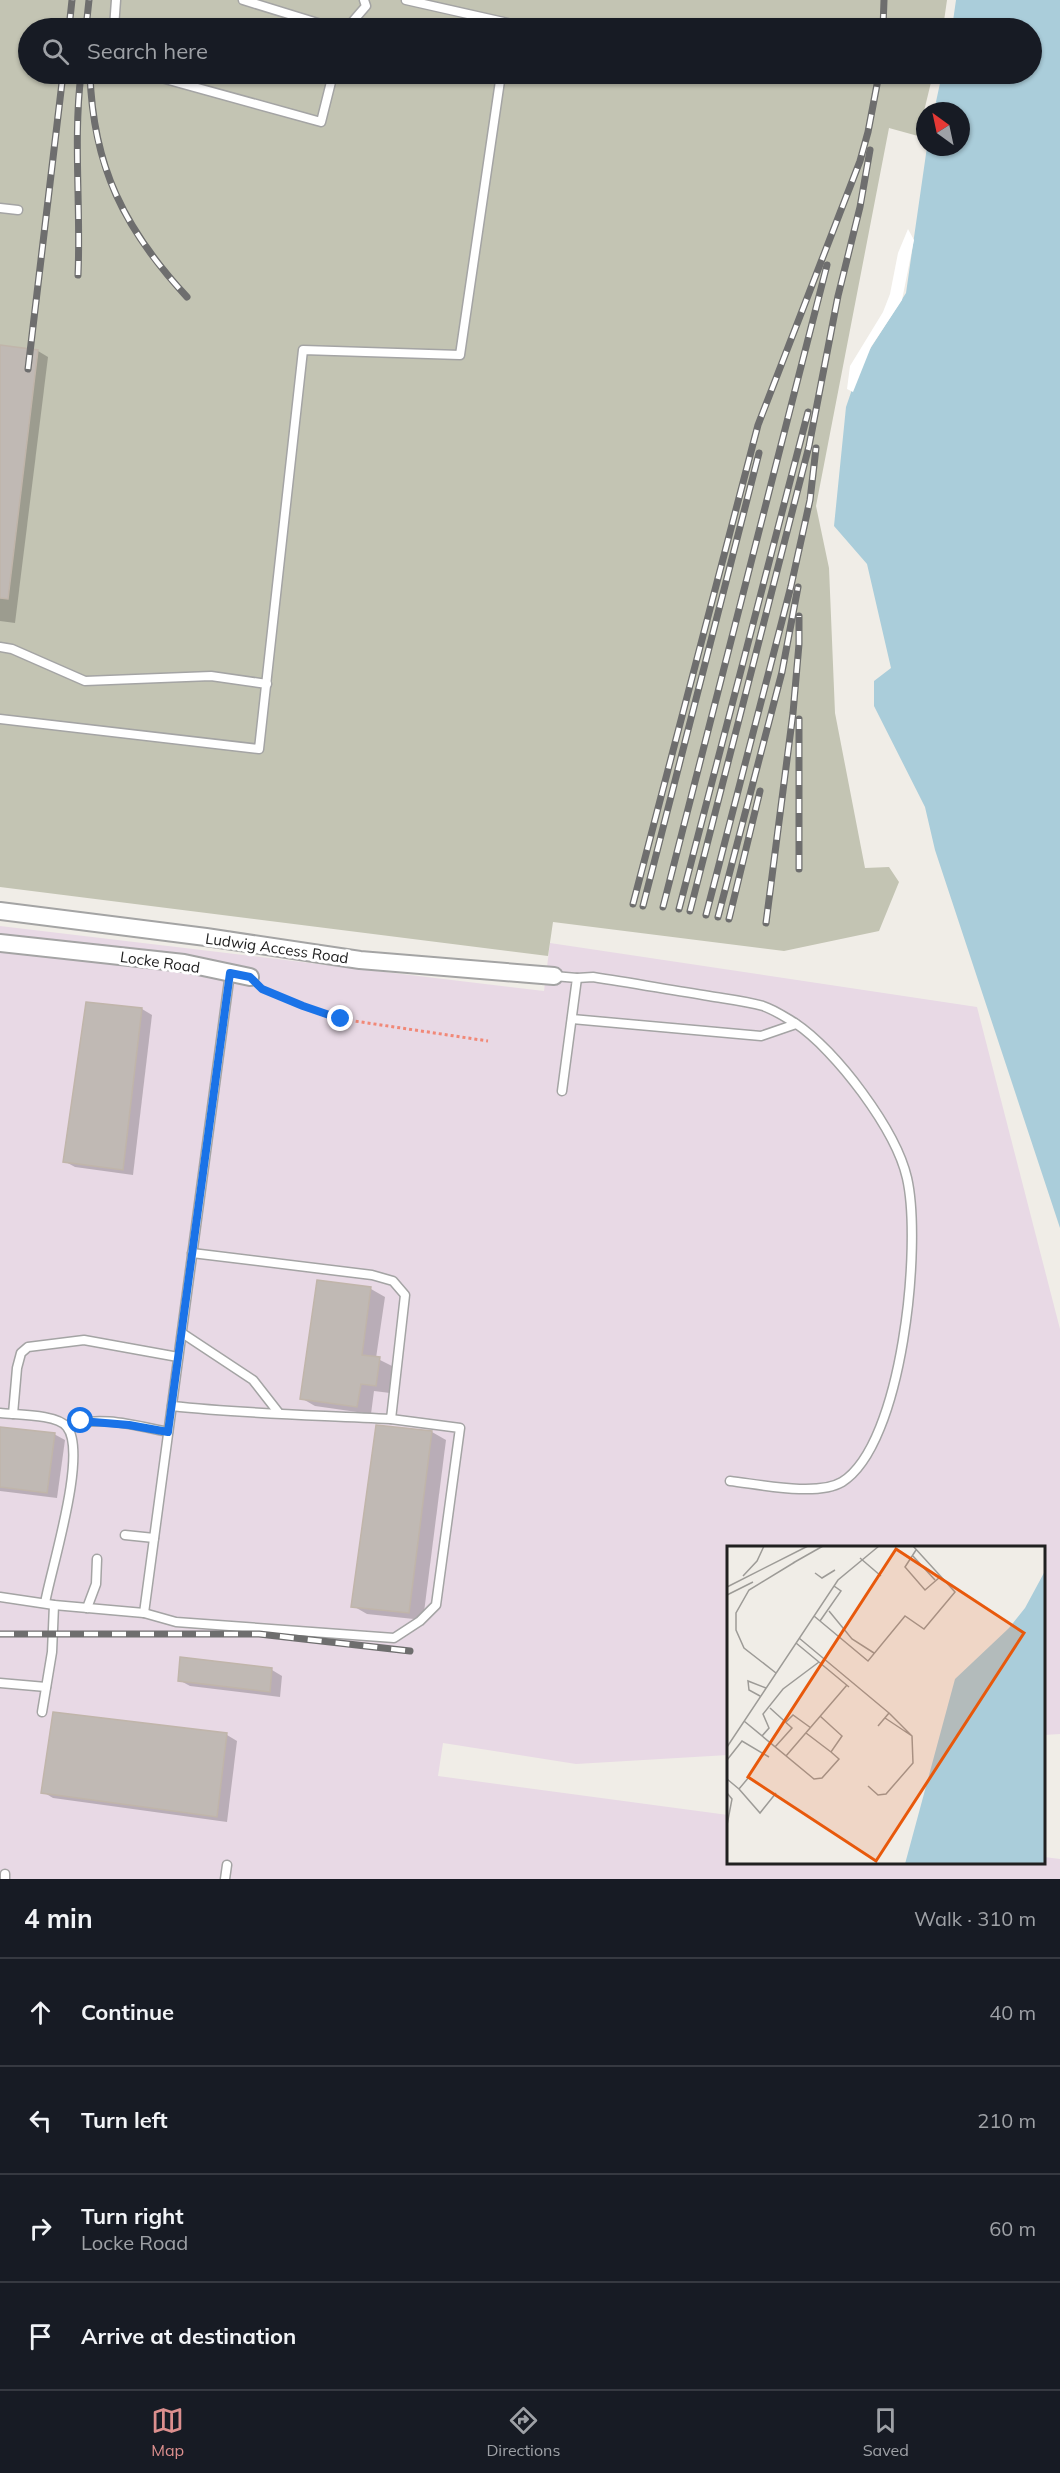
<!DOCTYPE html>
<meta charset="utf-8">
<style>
:root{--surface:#171b24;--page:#20242c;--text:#f1f3f6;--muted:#9ea1a6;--line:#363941;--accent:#dc8f8e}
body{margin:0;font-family:Mulish,sans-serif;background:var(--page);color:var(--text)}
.compass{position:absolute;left:916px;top:102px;width:54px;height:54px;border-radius:50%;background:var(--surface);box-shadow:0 2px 4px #0004;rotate:327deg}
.stop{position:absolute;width:18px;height:18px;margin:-14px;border:4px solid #1a73e8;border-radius:50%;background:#fff}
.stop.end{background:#1a73e8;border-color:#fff;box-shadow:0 2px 6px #0008}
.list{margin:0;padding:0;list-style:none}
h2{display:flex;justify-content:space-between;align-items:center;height:78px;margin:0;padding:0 24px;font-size:26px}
h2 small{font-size:20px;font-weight:400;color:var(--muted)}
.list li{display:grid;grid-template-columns:39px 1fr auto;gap:18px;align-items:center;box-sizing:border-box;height:108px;padding:0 24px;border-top:2px solid var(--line)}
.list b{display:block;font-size:22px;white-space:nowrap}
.list p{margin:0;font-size:20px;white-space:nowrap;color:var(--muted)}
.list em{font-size:20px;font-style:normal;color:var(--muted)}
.icon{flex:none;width:33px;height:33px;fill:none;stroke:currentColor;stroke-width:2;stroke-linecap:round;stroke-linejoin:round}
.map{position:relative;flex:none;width:1060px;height:1879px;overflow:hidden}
.search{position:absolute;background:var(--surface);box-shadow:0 2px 4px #0004;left:18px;right:18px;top:18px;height:66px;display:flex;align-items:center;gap:15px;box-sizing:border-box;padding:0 21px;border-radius:33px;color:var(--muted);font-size:22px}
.sheet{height:510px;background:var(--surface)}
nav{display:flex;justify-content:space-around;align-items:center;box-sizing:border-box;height:84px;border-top:2px solid var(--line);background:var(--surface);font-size:16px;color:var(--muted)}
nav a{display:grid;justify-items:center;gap:3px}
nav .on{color:var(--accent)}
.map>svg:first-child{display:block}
.industrial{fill:#e8d9e5}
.construction{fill:#c3c4b3}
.water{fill:#aacdda}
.pier{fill:#fff}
.shadow{fill:#0003}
.building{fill:#c0b9b4;stroke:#c0b5aa;stroke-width:1.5}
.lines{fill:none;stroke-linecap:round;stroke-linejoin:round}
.service-casing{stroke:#a4a4a4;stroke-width:11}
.minor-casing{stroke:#a4a4a4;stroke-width:20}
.path{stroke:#f18877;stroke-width:3;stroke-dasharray:3 3;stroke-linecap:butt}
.service{stroke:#fff;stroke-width:8}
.minor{stroke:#fff;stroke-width:16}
.rail-casing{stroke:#6e6e6e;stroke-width:7}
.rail{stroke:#fff;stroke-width:4.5;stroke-dasharray:14;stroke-linecap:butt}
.route{stroke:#1a73e8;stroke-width:8}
.labels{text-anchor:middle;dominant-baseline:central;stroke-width:6;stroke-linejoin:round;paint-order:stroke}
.street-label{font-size:15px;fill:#202020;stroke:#fff}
.inset-road{fill:none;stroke:#9d9b97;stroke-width:1.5}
.view{fill:#e8590c;fill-opacity:0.15;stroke:#e8590c;stroke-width:3}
.inset-edge{fill:none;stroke:#202020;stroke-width:3}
</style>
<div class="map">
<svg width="1060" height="1879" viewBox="0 0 1060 1879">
<rect width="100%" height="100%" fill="#f0ede7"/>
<path class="industrial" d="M0,926L544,991L550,943L977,1007L1060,1329V1734L1044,1735V1548H728V1755L576,1764L443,1743L438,1776L728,1815V1862H1044V1857L1060,1859V1879H0Z"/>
<path class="construction" d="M0,0H947L943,28H28V74H933L918,136L889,128L816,506L829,568L835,713L865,868L889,867L899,882L879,931L784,951L553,922L548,956L0,887Z"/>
<path class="water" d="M956,0H1060V1228L935,850L925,807L874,706V681L891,668L867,564L834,526L846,407L861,363L906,293L927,147H961V111H934L942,74H1032V28H952Z"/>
<path class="pier" d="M908,229L914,240L902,300L871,347L853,392L847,389L850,366L883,312L890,294L898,253Z"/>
<g class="shadow">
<path d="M0,347L38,351L48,357L15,623L0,621Z"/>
<path d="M87,1004L142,1009L152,1015L133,1175L75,1167L64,1161Z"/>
<path d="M318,1282L371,1289L385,1297L376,1358L394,1367L390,1393L374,1391L371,1414L315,1406L301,1398Z"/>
<path d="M0,1428L54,1434L65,1440L57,1498L0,1491Z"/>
<path d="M432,1432L446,1440L423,1620L367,1614L353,1606Z"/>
<path d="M272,1670L282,1676L280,1697L190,1686L179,1680Z"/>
<path d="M54,1714L227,1735L237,1741L227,1822L53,1798L43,1792Z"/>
</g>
<g class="building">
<path d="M0,345L38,350L8,599L0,598Z"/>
<path d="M86,1002L142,1008L123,1170L63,1162Z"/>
<path d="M317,1280L371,1287L362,1355L380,1357L376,1386L361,1384L357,1407L300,1399Z"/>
<path d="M376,1425L432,1431L409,1613L351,1607Z"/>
<path d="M0,1427L55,1433L47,1493L0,1487Z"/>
<path d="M180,1657L272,1668L270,1692L178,1681Z"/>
<path d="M53,1712L227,1733L217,1817L41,1793Z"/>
</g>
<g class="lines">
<g class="service-casing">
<g id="service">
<path d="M243,0L334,28"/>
<path d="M406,0L508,23L507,28"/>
<path d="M114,28L116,0"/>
<path d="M347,28L366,6L364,0"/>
<path d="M147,74L321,122L333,74"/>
<path d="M0,208L18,210"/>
<path d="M0,647L12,649L85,681L211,676L267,684"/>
<path d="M0,719L259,749L303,350L460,355L501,74"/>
<path d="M554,976L577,978L562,1091"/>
<path d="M577,978L593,977C632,983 671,990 709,996C727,999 746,1001 763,1006C773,1009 785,1017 795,1023C836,1050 896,1130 907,1178C922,1244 903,1444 842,1482C817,1497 758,1484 730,1481"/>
<path d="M572,1019L761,1036L796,1024"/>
<path d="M182,1333L253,1380L278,1412"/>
<path d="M172,1406C244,1414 318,1415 391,1419L405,1295L393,1281L372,1275L192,1253"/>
<path d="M0,1413C16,1415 57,1414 67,1427C88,1453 51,1569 45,1603"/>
<path d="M13,1414L17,1368L21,1353L28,1347L84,1340L178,1357"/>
<path d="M68,1427C97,1414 137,1426 168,1432"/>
<path d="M125,1535L154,1538"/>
<path d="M0,1597L54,1605L144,1613L176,1622L394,1638L420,1621L436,1605L460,1428L391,1419"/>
<path d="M87,1608L96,1584L97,1559"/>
<path d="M144,1613L230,973"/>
<path d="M0,1683L46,1687"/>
<path d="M42,1712L52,1652L54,1605"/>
<path d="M5,1879V1874"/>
<path d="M225,1879L227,1865"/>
</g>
</g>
<g class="minor-casing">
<g id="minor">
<path d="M0,911L206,937L360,960L554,976"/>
<path d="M0,943L184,963L250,977"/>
</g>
</g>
<path class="path" d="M260,987L303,1006L341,1019L488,1041"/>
<use href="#service" class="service"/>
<use href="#minor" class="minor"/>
<g class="rail-casing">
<g id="rail">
<path d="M69,28L72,0"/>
<path d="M86,28L89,0"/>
<path d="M883,28L884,0"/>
<path d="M90,74C93,166 124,229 187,297"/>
<path d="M78,275C81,208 73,140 81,74"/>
<path d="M28,369L63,74"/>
<path d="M799,869V719"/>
<path d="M633,904L758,425L860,161L868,132L879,74"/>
<path d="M643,906L759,453"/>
<path d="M663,907L827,265"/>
<path d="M679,909L808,412"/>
<path d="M690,911L809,446L838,296L860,207L870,150"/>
<path d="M706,915L791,586L810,500L816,448"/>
<path d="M718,917L782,672L798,587"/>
<path d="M729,919L760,791"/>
<path d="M766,923L793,713L799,644V616"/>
<path d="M0,1634H259L410,1651"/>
</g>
</g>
<use href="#rail" class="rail"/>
</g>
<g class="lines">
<path class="route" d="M81,1421L129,1425L168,1432L230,973L250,977L262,989L303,1006L341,1019"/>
</g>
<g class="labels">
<g class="street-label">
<text transform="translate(277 948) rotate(8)">Ludwig Access Road</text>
<text transform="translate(160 962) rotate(8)">Locke Road</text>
</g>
</g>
<g transform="translate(727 1546)">
<rect width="318" height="318" fill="#f0ede7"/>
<path d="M318,25V318H178L228,133L282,82L298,62Z" fill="#aacdda"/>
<path class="inset-road" d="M189,4L178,21L198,44L213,31M185,9L208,34M133,12L154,30M66,17L96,0M88,27L95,32L108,24M16,30L30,15L37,0M0,41L81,0M0,49L26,36M102,65L125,93L147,107M87,70L141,115L178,70L197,83L228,46L186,0M93,75L114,45L107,40M72,92L162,167L151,180M69,97L122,141M49,127L17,102L9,84V67L22,44L68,16M33,150L22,144L21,135L39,142M43,162L65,182L48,201M158,172L185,190M17,175L87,233L95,232L112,213L104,206M59,176L66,169L84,182M79,187L104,206L115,190L93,170M35,190L42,182L36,168L56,143L92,116M0,201L111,34L152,0M59,210L120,139M0,214L15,195L42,211M0,233L12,243L22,231M141,240L151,249L159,248L186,217L185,190L162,167M12,243L33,267L49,247M0,247L5,253L0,279"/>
<path class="view" d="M169,3L297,87L149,315L21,231Z"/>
<rect width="318" height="318" class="inset-edge"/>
</g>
</svg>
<svg class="compass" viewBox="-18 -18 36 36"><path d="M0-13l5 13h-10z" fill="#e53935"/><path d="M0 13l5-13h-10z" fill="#9ea1a6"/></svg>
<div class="stop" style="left:81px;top:1421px"></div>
<div class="stop end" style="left:341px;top:1019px"></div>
<div class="search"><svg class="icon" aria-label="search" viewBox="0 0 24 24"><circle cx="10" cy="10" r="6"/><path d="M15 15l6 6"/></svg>Search here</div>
</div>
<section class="sheet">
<h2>4 min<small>Walk · 310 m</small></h2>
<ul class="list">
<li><svg class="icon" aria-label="ahead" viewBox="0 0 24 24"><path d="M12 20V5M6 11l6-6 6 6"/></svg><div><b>Continue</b></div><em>40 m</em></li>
<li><svg class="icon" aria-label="left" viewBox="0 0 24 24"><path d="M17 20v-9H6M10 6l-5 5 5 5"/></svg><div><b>Turn left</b></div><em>210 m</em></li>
<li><svg class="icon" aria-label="right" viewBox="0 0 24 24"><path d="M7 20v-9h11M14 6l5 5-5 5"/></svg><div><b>Turn right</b><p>Locke Road</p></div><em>60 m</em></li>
<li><svg class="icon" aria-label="arrive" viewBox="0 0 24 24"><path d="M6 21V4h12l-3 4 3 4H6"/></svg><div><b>Arrive at destination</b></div></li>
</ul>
</section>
<nav>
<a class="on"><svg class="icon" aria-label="map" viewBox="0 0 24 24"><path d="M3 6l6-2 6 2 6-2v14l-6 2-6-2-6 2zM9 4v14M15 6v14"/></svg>Map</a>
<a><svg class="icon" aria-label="directions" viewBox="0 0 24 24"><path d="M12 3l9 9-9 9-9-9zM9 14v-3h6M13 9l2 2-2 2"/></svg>Directions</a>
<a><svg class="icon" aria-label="saved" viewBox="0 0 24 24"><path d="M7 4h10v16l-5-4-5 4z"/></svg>Saved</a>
</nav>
